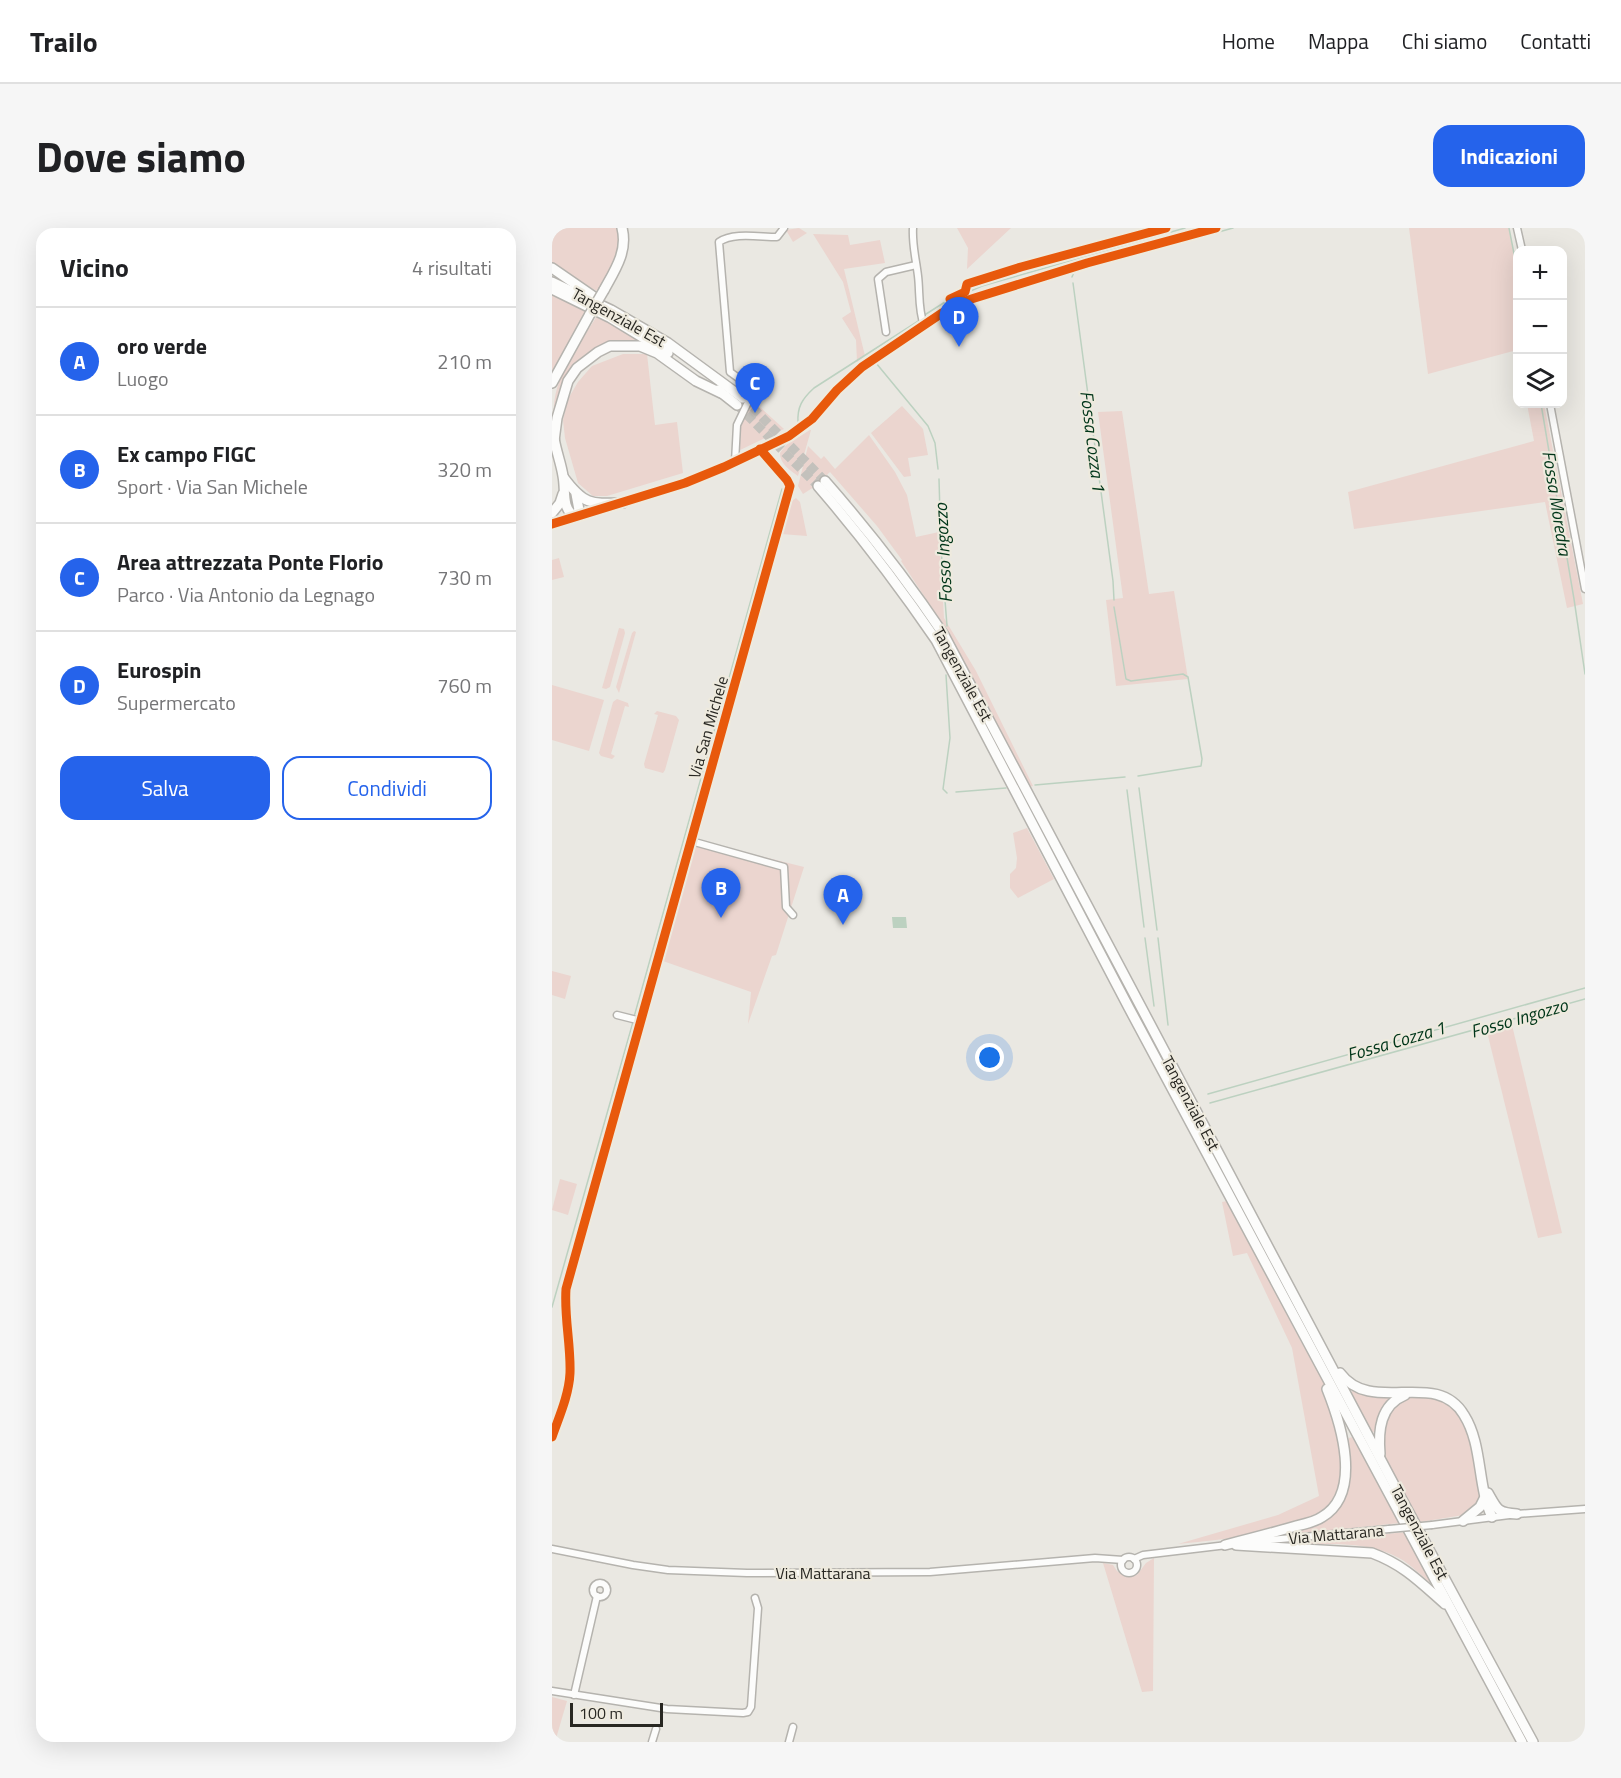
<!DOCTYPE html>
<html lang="it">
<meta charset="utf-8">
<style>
:root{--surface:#fff;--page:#f6f6f6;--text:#202124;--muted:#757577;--line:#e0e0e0;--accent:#2563eb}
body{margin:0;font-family:"Titillium Web",sans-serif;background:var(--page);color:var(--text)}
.controls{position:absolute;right:18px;top:18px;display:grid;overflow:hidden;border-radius:12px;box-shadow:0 6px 24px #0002}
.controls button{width:54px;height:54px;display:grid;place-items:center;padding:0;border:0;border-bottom:2px solid var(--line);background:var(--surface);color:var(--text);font:30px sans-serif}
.scale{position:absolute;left:18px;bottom:15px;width:93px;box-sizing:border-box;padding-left:6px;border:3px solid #282722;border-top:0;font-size:16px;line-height:21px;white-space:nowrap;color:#282722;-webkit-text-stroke:4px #eeeade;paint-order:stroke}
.you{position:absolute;left:438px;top:830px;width:21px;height:21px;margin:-15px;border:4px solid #fff;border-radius:50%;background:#1a73e8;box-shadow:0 0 0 9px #1a73e833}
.badge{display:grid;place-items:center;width:39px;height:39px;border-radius:50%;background:var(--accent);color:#fff;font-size:20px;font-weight:700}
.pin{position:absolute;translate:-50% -50px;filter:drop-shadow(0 2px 3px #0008)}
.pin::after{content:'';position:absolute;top:32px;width:21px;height:18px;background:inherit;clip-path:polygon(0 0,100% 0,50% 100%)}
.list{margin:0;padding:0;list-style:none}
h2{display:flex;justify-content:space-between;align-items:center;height:78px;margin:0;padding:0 24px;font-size:26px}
h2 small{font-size:20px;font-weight:400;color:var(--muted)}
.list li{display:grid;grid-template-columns:39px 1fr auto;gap:18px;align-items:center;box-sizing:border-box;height:108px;padding:0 24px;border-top:2px solid var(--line)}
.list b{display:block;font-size:22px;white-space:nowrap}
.list p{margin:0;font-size:20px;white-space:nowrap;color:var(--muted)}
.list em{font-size:20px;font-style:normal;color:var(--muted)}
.actions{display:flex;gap:12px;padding:18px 24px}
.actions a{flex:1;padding:14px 0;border:2px solid var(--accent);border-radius:18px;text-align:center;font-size:21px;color:var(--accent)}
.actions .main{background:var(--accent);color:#fff}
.icon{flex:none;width:33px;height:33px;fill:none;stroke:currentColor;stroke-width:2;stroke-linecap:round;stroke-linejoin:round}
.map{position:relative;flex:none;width:1033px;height:1514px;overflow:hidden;border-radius:18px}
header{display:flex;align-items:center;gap:36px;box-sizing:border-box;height:84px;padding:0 30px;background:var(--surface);border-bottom:2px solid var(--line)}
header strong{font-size:28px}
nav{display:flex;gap:33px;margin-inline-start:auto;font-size:21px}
.intro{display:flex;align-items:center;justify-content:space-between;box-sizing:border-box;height:144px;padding:0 36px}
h1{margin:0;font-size:42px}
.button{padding:15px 27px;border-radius:18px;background:var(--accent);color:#fff;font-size:21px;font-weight:700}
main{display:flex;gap:36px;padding:0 36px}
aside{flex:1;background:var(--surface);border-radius:18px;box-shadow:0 6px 24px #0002}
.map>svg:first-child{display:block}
.green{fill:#ebd5cf}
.water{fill:#bcd1c0}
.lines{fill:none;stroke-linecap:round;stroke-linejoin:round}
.stream{stroke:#bcd1c0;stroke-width:1.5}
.highway-tunnel{stroke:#c3c1bc;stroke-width:9;stroke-dasharray:9 4.5;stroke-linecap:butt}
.minor-casing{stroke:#b5b3ae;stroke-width:9}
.highway-casing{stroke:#b5b3ae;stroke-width:12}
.minor{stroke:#fcfcfb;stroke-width:6}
.highway{stroke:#fcfcfb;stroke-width:9}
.minor-bridge-casing{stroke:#b5b3ae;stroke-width:9;stroke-linecap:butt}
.highway-bridge-casing{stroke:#b5b3ae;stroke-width:12;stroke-linecap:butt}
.minor-bridge{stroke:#fcfcfb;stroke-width:6}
.highway-bridge{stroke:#fcfcfb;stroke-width:9}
.cycleway-casing{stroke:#eeeade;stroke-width:13}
.cycleway{stroke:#e8590c;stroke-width:9}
.labels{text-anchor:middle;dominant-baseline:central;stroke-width:4.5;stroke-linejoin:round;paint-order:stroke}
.street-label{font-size:16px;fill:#282722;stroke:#eeeade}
.water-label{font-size:18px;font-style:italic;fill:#003619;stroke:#eeeade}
</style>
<header>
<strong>Trailo</strong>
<nav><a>Home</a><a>Mappa</a><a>Chi siamo</a><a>Contatti</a></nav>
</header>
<div class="intro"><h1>Dove siamo</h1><a class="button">Indicazioni</a></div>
<main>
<aside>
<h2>Vicino<small>4 risultati</small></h2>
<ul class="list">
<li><span class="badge">A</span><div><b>oro verde</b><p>Luogo</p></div><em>210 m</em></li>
<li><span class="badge">B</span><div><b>Ex campo FIGC</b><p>Sport · Via San Michele</p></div><em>320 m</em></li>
<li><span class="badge">C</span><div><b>Area attrezzata Ponte Florio</b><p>Parco · Via Antonio da Legnago</p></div><em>730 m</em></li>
<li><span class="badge">D</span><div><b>Eurospin</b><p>Supermercato</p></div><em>760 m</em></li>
</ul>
<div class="actions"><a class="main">Salva</a><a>Condividi</a></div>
</aside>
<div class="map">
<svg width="1033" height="1514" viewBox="0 0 1033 1514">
<rect width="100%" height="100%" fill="#eae8e2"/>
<g class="green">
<path d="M0,0H66C71,28 59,41 47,64L10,45L0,35Z"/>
<path d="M247,0L255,5L241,14L234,2Z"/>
<path d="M405,0H459L415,41L416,20Z"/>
<path d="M857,0H957L965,39V122L876,146Z"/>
<path d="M261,6L296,7L298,17L328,12L333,35L292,41L313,128L305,134L304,112L290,90L299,84L291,54Z"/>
<path d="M0,66L36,83L0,143Z"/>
<path d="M45,88L90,114C37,106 14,139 2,186C0,150 27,117 45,88Z"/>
<path d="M71,126H95L103,197L125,194L131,245L55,268H41L26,255L13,210L11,192L16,171L26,154L40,138Z"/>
<path d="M199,171L232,201L186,223L187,199Z"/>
<path d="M975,176H992L1031,376L1015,380L993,274L802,301L796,264L982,213Z"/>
<path d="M350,178L371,201L376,227L356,230L359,248L352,249L319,205Z"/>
<path d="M570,183L597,366L622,363L636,451L564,458L554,372L571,370L546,184Z"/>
<path d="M258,202H259L246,248C238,242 228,236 228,225L234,217Z"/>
<path d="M317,207L343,244L355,267L364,309L387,304L392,390L424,443L481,558L478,559L391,397L349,333L350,332L325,298L278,244L262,259L251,266L246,258L256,218L269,231L272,228L283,241Z"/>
<path d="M244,270L248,274L255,308L229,306L240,273Z"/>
<path d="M7,330L12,349L0,352V332Z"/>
<path d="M67,400L72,401L73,405L58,459L54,461L50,460Z"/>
<path d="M82,403L84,404L67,465L64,459L80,405Z"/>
<path d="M0,457L52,472L37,523L0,512Z"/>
<path d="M65,471L76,475L77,479L73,478L59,526L63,528L60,531L49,528L47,525L61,474Z"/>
<path d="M105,483L124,488L127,492L113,542L111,545L93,540L92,536L106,487L102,486Z"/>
<path d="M475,600L502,651L466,670L458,660V646L464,640L465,630L461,605Z"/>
<path d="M145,612L252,639L224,727L220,728L196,796L199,764L111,733L139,613Z"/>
<path d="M0,743L19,748L13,771L0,767Z"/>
<path d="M960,797L1010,1005L986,1010L935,804Z"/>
<path d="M8,951L25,956L16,987L0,982Z"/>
<path d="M675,973C699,1017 722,1062 745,1106C756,1127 770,1148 779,1171C790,1198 799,1257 774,1279C743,1306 666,1312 626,1316L726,1287L767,1268L740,1120L695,1025L681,1028L670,974Z"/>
<path d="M801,1162L839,1169L822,1204L819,1203L799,1165Z"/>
<path d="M865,1167L895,1173L912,1193L929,1257V1270L927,1276L912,1287L868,1294C856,1271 841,1248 832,1224C823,1199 841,1172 865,1167Z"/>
<path d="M800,1209L848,1295L723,1308L759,1297L793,1266L798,1246L795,1215L797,1210Z"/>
<path d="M854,1304L880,1356C869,1348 860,1337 847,1330C812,1311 766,1317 727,1317Z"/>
<path d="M602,1330L601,1463L590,1464L551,1335L561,1337L565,1343L574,1349L585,1347L594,1335Z"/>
<path d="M0,1469L15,1473L3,1514H0Z"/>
</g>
<path class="water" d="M340,689H354L355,700H341Z"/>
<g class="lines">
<g class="stream">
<path d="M957,0L966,46"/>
<path d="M588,26L681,0"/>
<path d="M546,36L573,30"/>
<path d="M520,49L522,44L532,40"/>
<path d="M521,55L561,353L562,372"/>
<path d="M371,88L393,74L430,58L633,0"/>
<path d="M324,135L376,198L383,215L386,241"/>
<path d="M989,176L1022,371L1033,446"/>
<path d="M246,195C245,179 250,171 262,160L368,92"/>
<path d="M387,251L389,320L395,398"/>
<path d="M562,379L574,451L579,453L631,446L636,449L650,531L649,538L586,548"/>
<path d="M394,447L398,510L391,561L395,565"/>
<path d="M483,557L573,549"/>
<path d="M587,560L605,702"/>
<path d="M575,562L592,699"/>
<path d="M404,564L454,560"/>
<path d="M593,710L602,778"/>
<path d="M606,710L616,797"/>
<path d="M82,789L230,261"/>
<path d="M656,866L1033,760"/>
<path d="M658,875L1033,771"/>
<path d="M0,1079L81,794"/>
</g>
<g class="highway-tunnel">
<path d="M191,170L273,253"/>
<path d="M185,177L266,258"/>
</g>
<g class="minor-casing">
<g id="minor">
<path d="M361,0C360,17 364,31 366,48C368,64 366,82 372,97"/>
<path d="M965,0L970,22"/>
<path d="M334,104L326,51L334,44L364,37"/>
<path d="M998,176L1033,361"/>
<path d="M183,234L185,197L198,170L196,157L178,144L167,14C181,4 207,9 225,9L232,0"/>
<path d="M0,296L133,255L172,239L237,208L260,191L285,162L310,139L390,85L413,73L535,35L664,0"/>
<path d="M139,613L232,639L234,679L241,687"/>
<path d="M65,787L89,793"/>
<path d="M0,1209C7,1189 17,1167 18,1145C19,1117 12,1089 14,1061L238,258L235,252L208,221"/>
<path d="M880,1297L965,1286L1033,1281"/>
<path d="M697,1314L837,1301"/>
<path d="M0,1321L81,1337L116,1342L195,1345L378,1344L543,1330L571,1332"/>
<circle cx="577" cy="1337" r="8"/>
<path d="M582,1331L591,1327L675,1317"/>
<circle cx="48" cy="1362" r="7"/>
<path d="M0,1463L115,1481L191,1485L196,1484L199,1479L206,1380L203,1370"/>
<path d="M22,1467L45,1368"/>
<path d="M100,1514L104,1501"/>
<path d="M237,1514L241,1499"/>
</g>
</g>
<g class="highway-casing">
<g id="highway">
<path d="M0,40L45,71"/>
<path d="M0,54L59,82L116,115L191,170"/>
<path d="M0,61L57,89L116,125"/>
<path d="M52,62C63,42 76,23 70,0"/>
<path d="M0,155L38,86"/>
<path d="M166,162L185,177"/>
<path d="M2,210C4,223 9,235 11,248C14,263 9,280 23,289L27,282L24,266"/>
<path d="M2,213L5,190L16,153L25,140L46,124L58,118H88L105,125L144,153L169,165"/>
<path d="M12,250C32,277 39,276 71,275"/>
<path d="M273,253C316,302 355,352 392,407L848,1268L981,1514"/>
<path d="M266,258C309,308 347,358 384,412L577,780L970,1514"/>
<path d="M0,285L8,275L11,266"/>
<path d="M788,1145C820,1188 884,1140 912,1187C931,1217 925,1258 940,1289"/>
<path d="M828,1226C826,1203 828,1177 853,1167"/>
<path d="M936,1265C945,1281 945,1285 965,1286"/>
<path d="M911,1293L928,1279L933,1269"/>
<path d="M673,1317C697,1311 720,1305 744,1298C753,1296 763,1294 770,1289C811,1265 789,1196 775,1161"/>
<path d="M684,1317L820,1325C852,1337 868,1354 893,1376"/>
</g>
</g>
<use href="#minor" class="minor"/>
<use href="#highway" class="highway"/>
<g class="minor-bridge-casing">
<path id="minor-bridge" d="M837,1301L880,1297"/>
</g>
<g class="highway-bridge-casing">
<path id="highway-bridge" d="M38,86L52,62"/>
</g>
<use href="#minor-bridge" class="minor-bridge"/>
<use href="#highway-bridge" class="highway-bridge"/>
<g class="cycleway-casing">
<g id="cycleway">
<path d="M398,71L413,64L415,56L469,39L614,0"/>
<path d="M0,296L133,255L172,239L237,208L260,191L285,162L310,139L390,85L413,73L535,35L664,0"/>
<path d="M0,1209C7,1189 17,1167 18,1145C19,1117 12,1089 14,1061L238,258L235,252L208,221"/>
</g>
</g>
<use href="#cycleway" class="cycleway"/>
</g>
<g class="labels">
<g class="street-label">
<text transform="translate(67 89) rotate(29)">Tangenziale Est</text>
<text transform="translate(411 446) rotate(61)">Tangenziale Est</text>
<text transform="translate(156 499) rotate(-74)">Via San Michele</text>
<text transform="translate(639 875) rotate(62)">Tangenziale Est</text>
<text transform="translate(868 1304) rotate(62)">Tangenziale Est</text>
<text transform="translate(784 1306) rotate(-5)">Via Mattarana</text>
<text x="271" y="1345">Via Mattarana</text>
</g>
<g class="water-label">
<text transform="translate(541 213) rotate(83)">Fossa Cozza 1</text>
<text transform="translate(1005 275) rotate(81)">Fossa Moredra</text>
<text transform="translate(391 325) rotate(-93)">Fosso Ingozzo</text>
<text transform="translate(967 790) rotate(-16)">Fosso Ingozzo</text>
<text transform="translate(844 813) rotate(-16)">Fossa Cozza 1</text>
</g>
</g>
</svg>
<div class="controls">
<button>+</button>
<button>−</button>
<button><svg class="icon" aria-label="layers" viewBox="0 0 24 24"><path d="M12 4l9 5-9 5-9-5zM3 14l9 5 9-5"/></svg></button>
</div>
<div class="scale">100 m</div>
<div class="you"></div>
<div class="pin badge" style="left:291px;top:697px">A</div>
<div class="pin badge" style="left:169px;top:690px">B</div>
<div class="pin badge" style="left:203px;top:185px">C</div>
<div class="pin badge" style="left:407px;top:119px">D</div>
</div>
</main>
